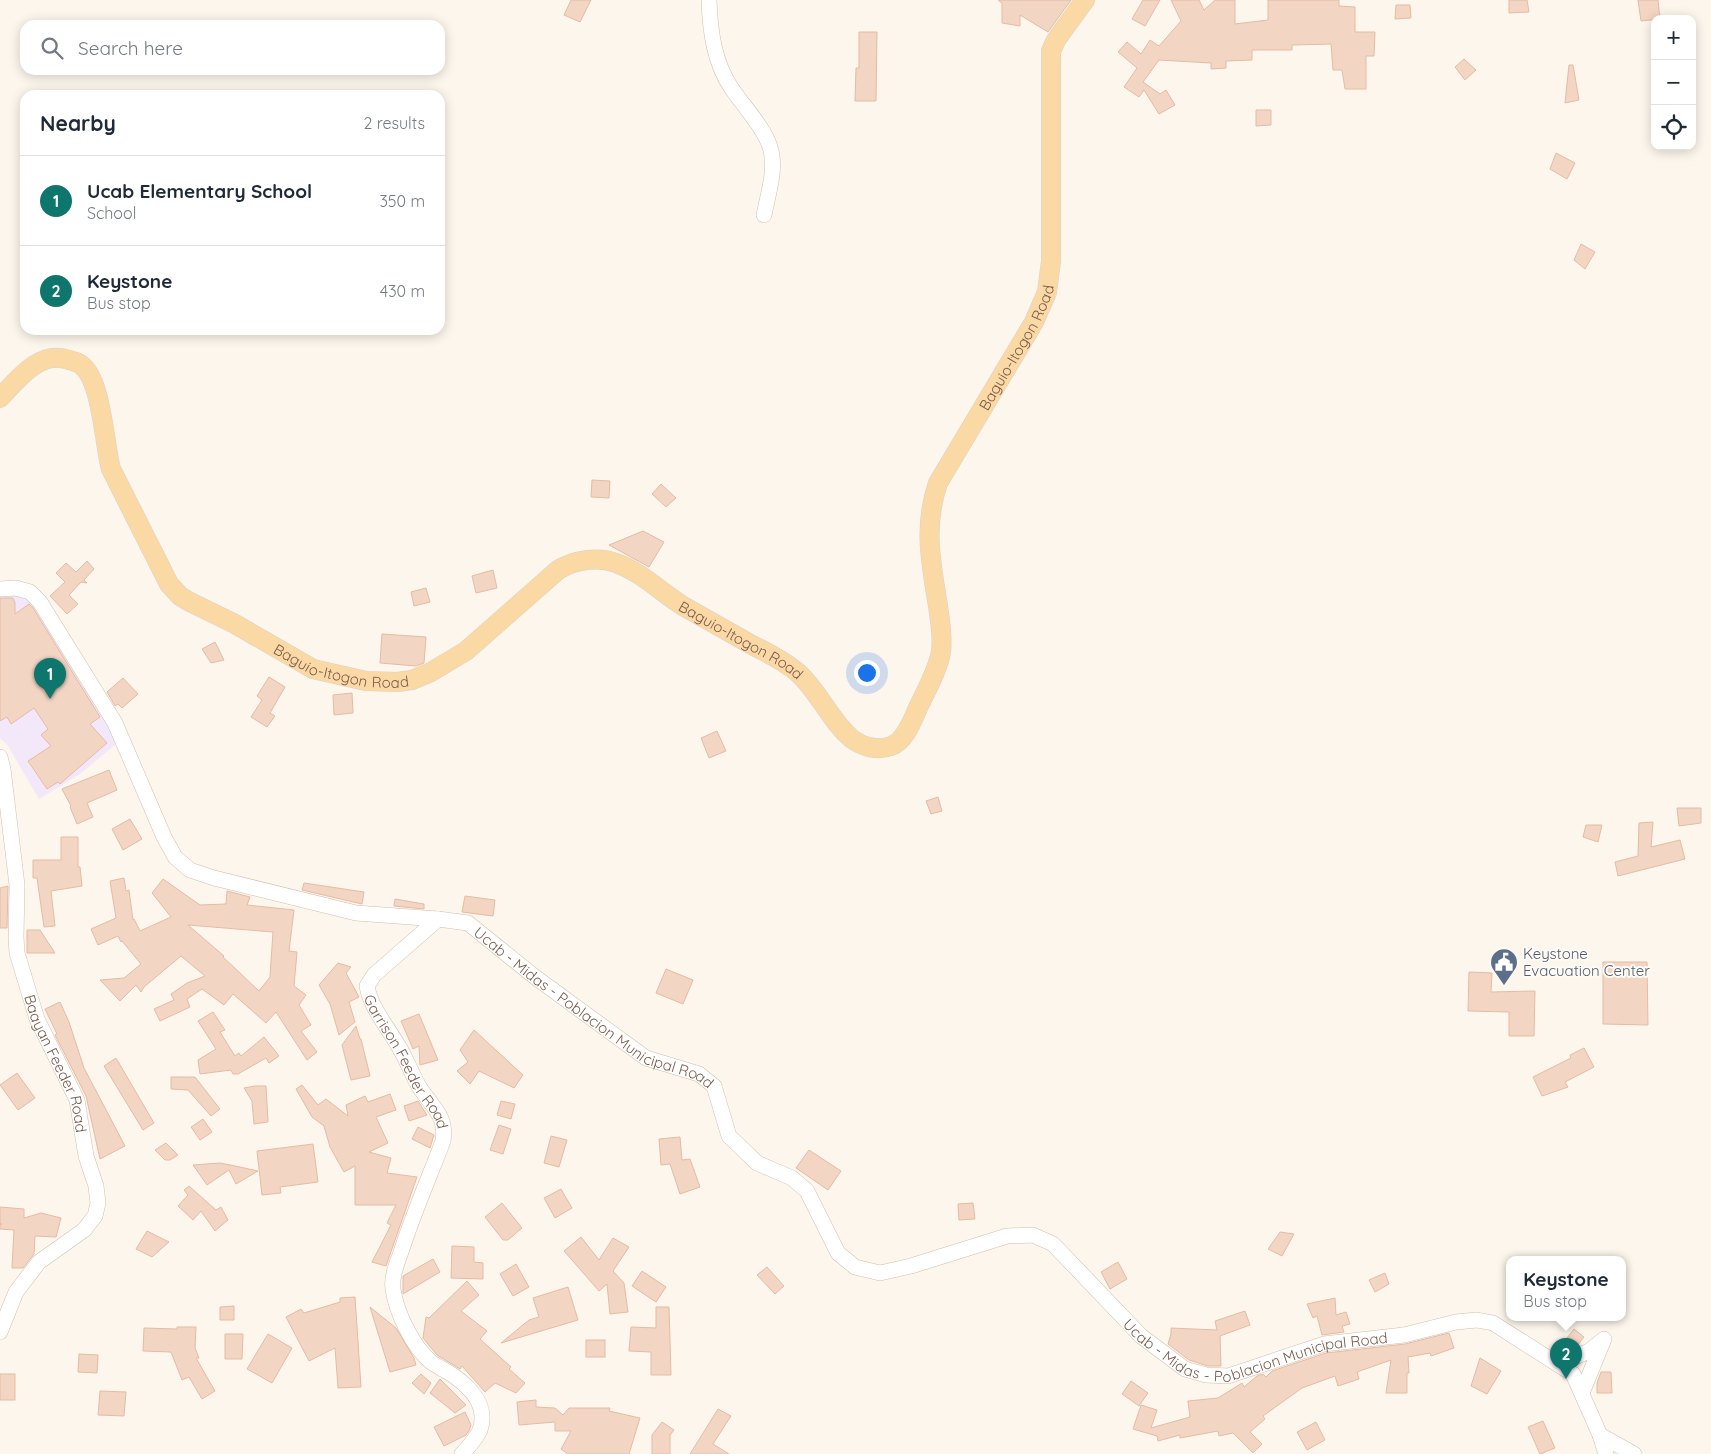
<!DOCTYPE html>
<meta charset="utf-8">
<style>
:root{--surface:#fff;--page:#f6f6f7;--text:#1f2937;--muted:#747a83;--line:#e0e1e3;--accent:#0f766e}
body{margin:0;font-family:Quicksand,sans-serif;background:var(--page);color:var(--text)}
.controls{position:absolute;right:15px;top:15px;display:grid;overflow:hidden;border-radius:10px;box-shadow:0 2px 12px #0003}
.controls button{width:45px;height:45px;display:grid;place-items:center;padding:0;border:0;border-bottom:1px solid var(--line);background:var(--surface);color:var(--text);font:25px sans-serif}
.you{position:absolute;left:866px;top:672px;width:18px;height:18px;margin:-12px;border:4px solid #fff;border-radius:50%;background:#1a73e8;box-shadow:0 0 0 8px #1a73e833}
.badge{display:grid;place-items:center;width:32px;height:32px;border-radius:50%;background:var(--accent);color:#fff;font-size:16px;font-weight:700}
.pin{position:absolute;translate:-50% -41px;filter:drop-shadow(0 1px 2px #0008)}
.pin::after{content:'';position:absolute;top:26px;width:18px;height:15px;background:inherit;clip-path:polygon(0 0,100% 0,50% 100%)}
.popup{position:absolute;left:1506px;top:1256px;width:120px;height:65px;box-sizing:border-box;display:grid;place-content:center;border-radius:10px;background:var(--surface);filter:drop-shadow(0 1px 4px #0005);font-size:16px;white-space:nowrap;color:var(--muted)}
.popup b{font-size:19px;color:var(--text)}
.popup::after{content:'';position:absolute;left:50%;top:100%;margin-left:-10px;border:10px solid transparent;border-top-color:var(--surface)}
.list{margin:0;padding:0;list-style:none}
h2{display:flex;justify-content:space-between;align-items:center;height:65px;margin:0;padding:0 20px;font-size:21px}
h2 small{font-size:16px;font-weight:400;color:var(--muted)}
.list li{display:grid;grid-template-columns:32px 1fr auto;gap:15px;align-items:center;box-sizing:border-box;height:90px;padding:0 20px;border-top:1px solid var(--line)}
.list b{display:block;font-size:19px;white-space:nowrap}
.list p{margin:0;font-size:16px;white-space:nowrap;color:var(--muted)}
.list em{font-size:16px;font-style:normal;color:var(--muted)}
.icon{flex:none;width:28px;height:28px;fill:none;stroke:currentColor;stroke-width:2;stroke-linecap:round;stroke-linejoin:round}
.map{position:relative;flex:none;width:1711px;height:1454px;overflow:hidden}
.search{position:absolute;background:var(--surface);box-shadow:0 2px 12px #0003;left:20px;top:20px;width:425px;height:55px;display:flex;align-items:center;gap:12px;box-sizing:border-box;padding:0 18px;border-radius:15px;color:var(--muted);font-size:19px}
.panel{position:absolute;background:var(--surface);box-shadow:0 2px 12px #0003;left:20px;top:90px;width:425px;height:245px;border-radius:15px}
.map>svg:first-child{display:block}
.education{fill:#f3e8fa}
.building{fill:#f3d5c3;stroke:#e6bba3;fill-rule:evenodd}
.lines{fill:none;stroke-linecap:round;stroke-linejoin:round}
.minor-casing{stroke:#d1beb0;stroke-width:16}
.major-casing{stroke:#dad1cd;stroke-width:20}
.minor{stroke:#fff;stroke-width:15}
.major{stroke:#fbd9a5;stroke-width:19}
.labels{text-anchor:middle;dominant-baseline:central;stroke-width:4;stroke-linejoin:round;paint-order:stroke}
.street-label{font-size:15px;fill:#7a5c4d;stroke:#fffaf3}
.service-label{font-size:15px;fill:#4e5e75;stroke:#fffaf3;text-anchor:start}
</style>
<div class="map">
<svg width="1711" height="1454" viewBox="0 0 1711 1454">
<rect width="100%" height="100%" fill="#fdf6ec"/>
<path class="education" d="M9,592L36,602L92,686L116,744L80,774L39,799L8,746L0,738V594Z"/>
<g class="building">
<path d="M571,0H591L580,22L564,15Z"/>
<path d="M998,0H1071L1048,32L1020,15V26L1002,23V3Z"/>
<path d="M1143,0H1160L1145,26L1132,19Z"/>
<path d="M1171,0H1199L1204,10L1215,0H1235V24L1268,20V0H1339V6L1355,7V32H1375L1374,56H1366V89H1345L1342,70H1333L1331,44L1292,45V50H1252V60L1226,61V68L1211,69V63L1159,60L1143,82L1160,94L1166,90L1175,105L1159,114L1144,90L1139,97L1124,87L1137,68L1118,52L1127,42L1141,54L1150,40L1159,46L1181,21Z"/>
<path d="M1509,0H1527L1529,12L1509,13Z"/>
<path d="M1638,0H1658L1660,19L1641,21Z"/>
<path d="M1396,5H1410L1411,18L1395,19Z"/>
<path d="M859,32H877L876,101H855L856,68H859Z"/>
<path d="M1464,59L1476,70L1465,80L1455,67Z"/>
<path d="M1569,65H1573L1579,100L1565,103Z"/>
<path d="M1256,110H1271V125L1256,126Z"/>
<path d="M1556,153L1575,163L1567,179L1550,169Z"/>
<path d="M1581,244L1595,252L1585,269L1574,260Z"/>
<path d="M592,480L610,481L609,498L591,497Z"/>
<path d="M661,484L676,498L666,507L652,494Z"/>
<path d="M643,531L664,542L649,567L609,545Z"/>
<path d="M87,561L94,569L84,580L87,583L81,582L69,595L78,604L67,614L50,596L65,582L56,573L66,563L76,572Z"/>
<path d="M493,570L497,588L476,593L472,576Z"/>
<path d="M426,588L430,602L414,606L411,592Z"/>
<path d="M0,598H13L15,603V614L29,604L33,608L100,717L90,724L107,743L60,784L58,782L47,789L28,761L51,746L41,735L48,729L34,708L11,724L7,717L0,721Z"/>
<path d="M382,634L426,637L424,663L416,666L380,663Z"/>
<path d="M215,642L224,660L211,663L202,649Z"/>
<path d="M269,677L285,687L270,713L275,716L267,727L251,717L262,700L257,696Z"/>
<path d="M123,678L138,694L122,708L118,704L115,706L107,692Z"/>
<path d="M352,693L353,713L334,715L333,695Z"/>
<path d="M717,731L726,751L709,758L701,738Z"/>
<path d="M109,770L117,790L87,803L93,817L77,824L70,807L71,806L62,789Z"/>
<path d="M938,797L942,811L931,814L926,801Z"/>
<path d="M1677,808H1701V823L1679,826Z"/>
<path d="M130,819L142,839L123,850L112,829Z"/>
<path d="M1653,822L1651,847L1680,840L1685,859L1618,876L1615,862L1638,856L1639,823Z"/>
<path d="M1586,825H1602L1598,842L1583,837Z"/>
<path d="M61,837H78V867H80L82,886L51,891L55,926L44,927L37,878H33V860H61Z"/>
<path d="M124,878L126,891L129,890L133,920L134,919L140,931L171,917L152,893L163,879L200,905L226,904L227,891L250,897L247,905L294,910L289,951L297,952L294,986L306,995L299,1005L311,1025L301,1031L317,1052L307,1060L276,1012L266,1023L233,994L224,1005L202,989L187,999L190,1007L160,1021L154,1009L174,1000L171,994L187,983L205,976L181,956L144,987L141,992L136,985L120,1001L100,980L124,978L141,964L122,941L121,942L118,936L98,945L91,929L116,918L110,881ZM188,925L273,932L270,977L259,991L223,957L224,956Z"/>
<path d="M304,883L364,892L362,904L302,890Z"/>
<path d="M8,886L7,928H0V888Z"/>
<path d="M465,896L495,900L493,916L462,912Z"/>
<path d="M395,899L424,904V909L394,906Z"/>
<path d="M27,930H40L55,953H27Z"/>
<path d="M1603,962H1647L1648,1025L1603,1024Z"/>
<path d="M338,963L351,967L346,973L359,997L349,1002L355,1022L339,1035L330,1004L319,985Z"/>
<path d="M666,969L693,980L683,1004L656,993Z"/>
<path d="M1469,972L1492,973L1491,992L1535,991L1534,1036H1509V1012L1468,1011Z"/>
<path d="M60,1002L69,1022L84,1068L125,1146L100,1159L86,1096L55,1035L57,1034L45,1009Z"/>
<path d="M213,1012L225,1030L220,1032L235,1056L239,1053L241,1056L264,1037L279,1056L269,1063L266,1058L238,1074H233L231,1070L200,1074L198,1060L216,1049L198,1021Z"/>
<path d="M419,1014L438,1060L420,1065L419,1046L413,1049L401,1021Z"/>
<path d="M356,1026L360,1039H361L370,1076L351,1080L342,1045Z"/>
<path d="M474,1030L523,1075L514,1088L479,1071L470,1084L457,1071L468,1062L460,1050Z"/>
<path d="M1584,1048L1594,1067L1565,1082L1568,1087L1542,1096L1533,1077L1571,1058L1570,1055Z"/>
<path d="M116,1058L154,1123L143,1130L104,1066Z"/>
<path d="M17,1073L35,1098L18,1110L0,1085Z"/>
<path d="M171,1077H195L220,1109L211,1116L188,1090L171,1089Z"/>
<path d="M302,1085L318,1105L326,1099L348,1116L346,1105L365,1096L368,1102L390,1094L396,1110L376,1117L388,1143L369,1152L391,1158L387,1173L417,1177L386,1266L372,1262L391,1225L387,1223L396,1205H355V1166L344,1172L330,1147L324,1126L312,1117L296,1089Z"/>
<path d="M255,1086H266L268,1122L254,1124L252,1101L244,1088Z"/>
<path d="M418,1101L427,1115L409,1121L404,1106Z"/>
<path d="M501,1101L515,1104L511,1119L497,1115Z"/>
<path d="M203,1119L212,1132L200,1140L191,1127Z"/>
<path d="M499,1125L511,1129L503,1154L490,1150Z"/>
<path d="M418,1127L434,1135L430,1148L412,1139Z"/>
<path d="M551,1136L567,1140L559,1167L544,1163Z"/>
<path d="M680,1137L682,1160L690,1159L700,1187L680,1194L670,1164L661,1165L659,1139Z"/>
<path d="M166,1143L178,1155L170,1160H165L155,1150Z"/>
<path d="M313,1144L318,1182L280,1187L281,1193L262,1195L257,1151Z"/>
<path d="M809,1150L841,1171L828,1190L796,1168Z"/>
<path d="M220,1163L235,1166L258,1171L236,1184L229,1170L207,1185L193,1165Z"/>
<path d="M189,1186L216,1210L221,1207L228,1220L215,1231L201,1211L193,1220L178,1206L188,1195L184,1190Z"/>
<path d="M561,1189L572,1208L555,1218L544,1198Z"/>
<path d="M502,1203L522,1228L508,1240H503L485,1217Z"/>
<path d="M973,1203L975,1219L959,1220L958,1204Z"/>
<path d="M0,1207L24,1209V1218L41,1213L61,1218L56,1237L35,1236L34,1254L23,1268H12L14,1230L0,1229V1225L2,1224H0Z"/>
<path d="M147,1231L169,1242L152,1257L136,1249Z"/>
<path d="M1280,1232L1294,1234L1282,1256L1268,1249Z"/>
<path d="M581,1237L599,1260L613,1238L629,1247L613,1271L624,1283L628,1312L610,1314L607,1284L599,1291L564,1251Z"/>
<path d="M452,1246L474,1247V1262L483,1263V1279L451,1278Z"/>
<path d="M433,1259L440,1272L403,1294V1276Z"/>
<path d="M1118,1262L1127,1279L1110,1289L1101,1272Z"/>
<path d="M516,1264L529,1287L513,1296L500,1274Z"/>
<path d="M767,1267L784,1286L775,1294L757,1275Z"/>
<path d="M642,1271L666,1287L656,1302L632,1286Z"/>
<path d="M1385,1273L1389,1284L1375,1292L1369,1280Z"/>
<path d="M467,1281L479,1295L461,1311L487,1331L480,1339L511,1367L509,1369L525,1383L516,1393L495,1383L485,1392L462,1366L460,1369L437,1355L423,1338L426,1317L429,1318Z"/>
<path d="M568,1287L578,1320L501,1343L529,1320L539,1317L533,1298Z"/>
<path d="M355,1297L361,1387L338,1388L335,1348L309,1361L286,1317L301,1309L304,1313L340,1302V1298Z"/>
<path d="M1335,1298L1336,1315L1346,1312L1350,1324L1342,1326L1344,1332L1322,1335L1317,1316L1313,1318L1307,1304Z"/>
<path d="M234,1306V1320H220V1307Z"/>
<path d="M370,1307L396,1328L414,1358L416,1365L390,1372Z"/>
<path d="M656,1307H669L671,1375H651V1352L629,1351L631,1327L656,1328Z"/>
<path d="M1245,1311L1250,1325L1220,1336L1221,1366H1208L1189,1360L1168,1344L1171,1334V1328L1217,1330L1215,1321Z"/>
<path d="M177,1327H196L195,1348L199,1358H196L215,1391L202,1399L189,1377L182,1380L171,1352L143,1351L144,1328L177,1329Z"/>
<path d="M1574,1329L1584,1337L1577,1346L1567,1338Z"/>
<path d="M1449,1333L1454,1348L1431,1356L1430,1353L1408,1357L1409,1373H1407V1393H1386L1391,1360L1357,1372L1359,1379L1338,1386L1335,1376L1302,1388L1263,1416L1265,1419L1250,1432L1262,1444L1253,1453L1233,1433L1219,1436L1218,1431L1180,1438V1435L1158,1441L1157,1436L1133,1429L1141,1405L1157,1410L1151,1428L1190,1417L1188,1401L1218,1398L1242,1383L1244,1387L1257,1376L1263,1374L1266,1377L1272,1371L1326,1353L1405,1344Z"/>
<path d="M225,1334H243L242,1359H225Z"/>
<path d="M268,1334L292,1348L272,1383L247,1369Z"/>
<rect x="586" y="1340" width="19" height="17"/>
<path d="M79,1354L98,1355L97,1373L78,1372Z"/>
<path d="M1480,1358L1501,1371L1487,1394L1471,1386Z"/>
<path d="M1601,1372H1611L1612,1393H1597V1383Z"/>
<rect x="0" y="1374" width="15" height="26"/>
<path d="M421,1374L431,1383L424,1394L412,1383Z"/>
<path d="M440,1379L466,1405L455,1413L430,1393Z"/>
<path d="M1131,1381L1148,1393L1139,1406L1122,1394Z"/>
<path d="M100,1391L126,1392L124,1416L98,1415Z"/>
<path d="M536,1400V1407L555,1408L563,1415L569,1408H610L609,1411L640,1418L629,1454H568L561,1449L571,1431H555V1422L519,1425L517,1402Z"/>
<path d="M718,1409L731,1416L713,1444L729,1454H690Z"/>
<path d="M465,1412L471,1425L469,1431L466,1435L444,1446L434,1427Z"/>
<path d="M1543,1421L1555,1448L1540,1454L1528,1427Z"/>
<path d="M662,1422L674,1430L670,1435V1454H652V1435Z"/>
<path d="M1316,1422L1325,1440L1307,1450L1297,1432Z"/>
</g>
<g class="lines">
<g class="minor-casing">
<g id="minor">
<path d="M709,0C710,30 714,63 732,89C742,104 765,129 770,147C777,168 768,194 764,215"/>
<path id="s1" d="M0,589L16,588L30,592L40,602L115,723L164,837L175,857L190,870L214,878L356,913L438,919L468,923L535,977L646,1058L699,1074L714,1086L729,1136L757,1163L792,1178L807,1191L838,1253L855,1267L880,1273L911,1266L1007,1236L1033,1235L1053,1244L1141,1336L1185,1369L1206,1375L1228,1376L1324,1344L1404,1335L1456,1322L1477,1320L1493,1323L1573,1374L1600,1435L1606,1454"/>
<path id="s2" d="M0,757L3,769L17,885L16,937L17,953L37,1019L77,1100L86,1156L96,1186L98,1203L95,1216L84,1230L39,1262L16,1292L0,1332"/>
<path id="s3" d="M438,919L374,975L367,986C371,1009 388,1027 399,1047C407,1060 412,1075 420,1088C433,1108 447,1116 443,1141C429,1178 413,1214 401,1252C397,1263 391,1277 393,1289C396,1312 413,1347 431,1362C438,1367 447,1371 454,1376C472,1389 488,1406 480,1430C477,1438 468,1447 462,1454"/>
<path d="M1560,1364L1589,1351L1603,1340"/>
<path d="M1582,1393L1604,1339"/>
<path d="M1600,1435L1634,1454"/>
</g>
</g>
<g class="major-casing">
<g id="major">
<path id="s4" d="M0,398C17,380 40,349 69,360C73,361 77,362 80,364C102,378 104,444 111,469L169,584L180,596L188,601L235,624L313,669L366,681L397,682L412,680L431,672L466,651L558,570C574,560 598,556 616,563C641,572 661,592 683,606C706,619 729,632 752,645C768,653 784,661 797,672C819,691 830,721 852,739C863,747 878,751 891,746C904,742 912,722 917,710C925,692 938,671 941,651C943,636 940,621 938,606C931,562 923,527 938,483L1034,322L1047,292L1051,261V51L1056,40L1085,0"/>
</g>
</g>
<use href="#minor" class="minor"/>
<use href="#major" class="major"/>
</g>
<defs>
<g id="civic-pin" transform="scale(1.4375)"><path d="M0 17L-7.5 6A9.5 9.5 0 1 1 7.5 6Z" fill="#5c6f8a" stroke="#fffaf3"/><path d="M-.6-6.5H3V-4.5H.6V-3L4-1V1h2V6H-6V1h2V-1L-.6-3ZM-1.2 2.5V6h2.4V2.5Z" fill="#fff"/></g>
</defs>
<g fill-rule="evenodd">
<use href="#civic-pin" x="1504" y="962"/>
</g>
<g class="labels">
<g class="street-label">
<text stroke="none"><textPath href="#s4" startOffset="1625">Baguio-Itogon Road</textPath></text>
<text stroke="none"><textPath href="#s4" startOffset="996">Baguio-Itogon Road</textPath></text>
<text stroke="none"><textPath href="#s4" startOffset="531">Baguio-Itogon Road</textPath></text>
<text stroke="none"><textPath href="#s1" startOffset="791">Ucab - Midas - Poblacion Municipal Road</textPath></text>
<text stroke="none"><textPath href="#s3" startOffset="184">Garrison Feeder Road</textPath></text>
<text stroke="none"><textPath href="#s2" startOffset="315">Baayan Feeder Road</textPath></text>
<text stroke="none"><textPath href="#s1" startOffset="1631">Ucab - Midas - Poblacion Municipal Road</textPath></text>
</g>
<g class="service-label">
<text x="1523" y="953">Keystone<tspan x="1523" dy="17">Evacuation Center</tspan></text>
</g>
</g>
</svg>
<div class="controls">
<button>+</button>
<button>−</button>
<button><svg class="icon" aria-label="locate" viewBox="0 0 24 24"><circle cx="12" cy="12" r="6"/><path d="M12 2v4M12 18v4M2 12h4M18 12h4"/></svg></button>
</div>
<div class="you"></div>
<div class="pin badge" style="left:50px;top:699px">1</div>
<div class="pin badge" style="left:1566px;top:1379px">2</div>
<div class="popup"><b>Keystone</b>Bus stop</div>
<div class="search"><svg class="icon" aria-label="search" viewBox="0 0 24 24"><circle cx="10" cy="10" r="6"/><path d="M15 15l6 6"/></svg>Search here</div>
<section class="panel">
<h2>Nearby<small>2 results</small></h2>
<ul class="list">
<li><span class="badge">1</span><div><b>Ucab Elementary School</b><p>School</p></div><em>350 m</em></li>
<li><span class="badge">2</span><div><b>Keystone</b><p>Bus stop</p></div><em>430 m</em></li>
</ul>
</section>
</div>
